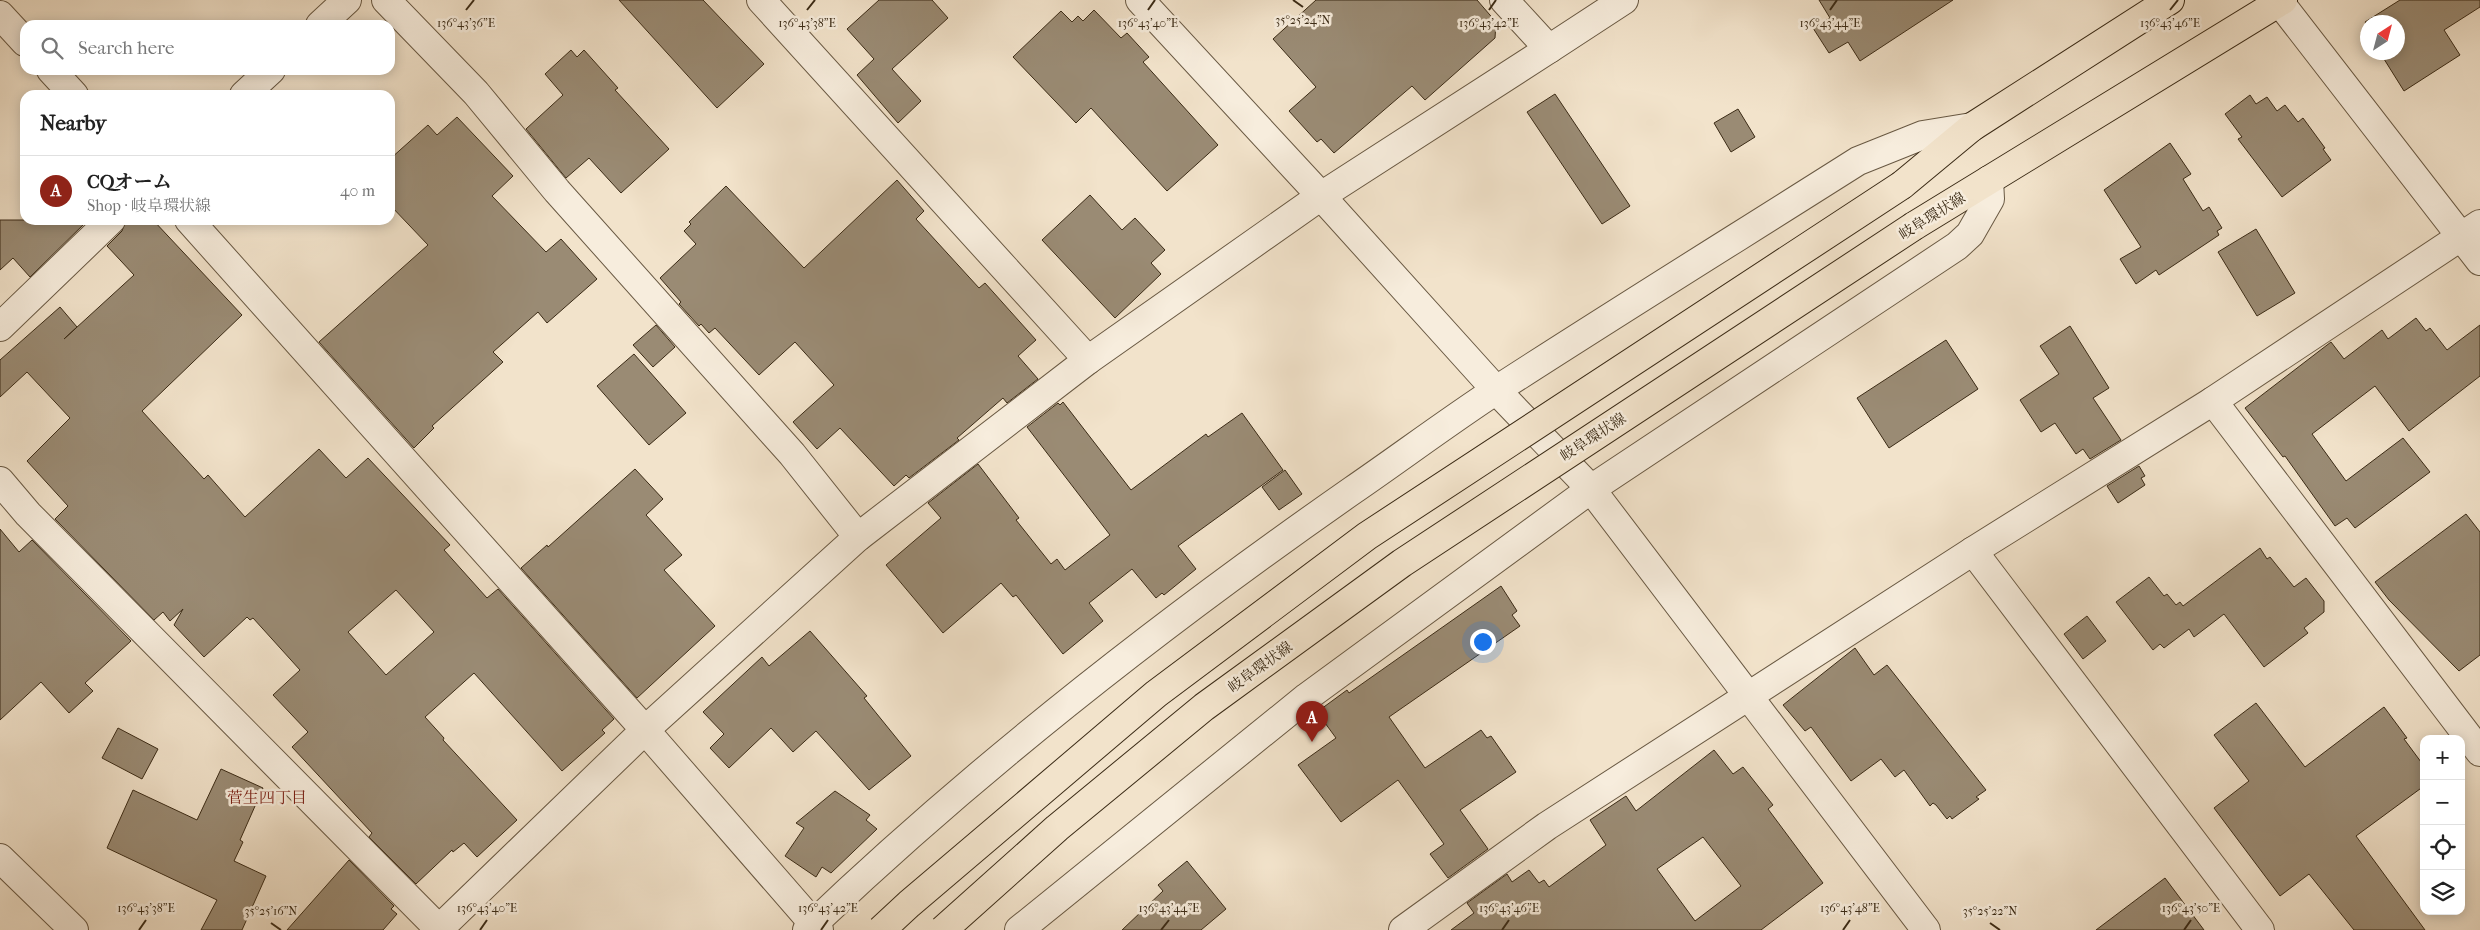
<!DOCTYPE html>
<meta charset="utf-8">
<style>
:root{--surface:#fff;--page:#f6f6f6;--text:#222;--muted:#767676;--line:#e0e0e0;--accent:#8f2418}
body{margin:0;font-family:"IM FELL French Canon","Noto Serif JP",serif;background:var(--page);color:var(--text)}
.controls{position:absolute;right:15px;bottom:15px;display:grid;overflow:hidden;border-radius:10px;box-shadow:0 2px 12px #0003}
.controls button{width:45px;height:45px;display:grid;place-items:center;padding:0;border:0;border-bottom:1px solid var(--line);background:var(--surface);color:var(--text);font:25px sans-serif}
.compass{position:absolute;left:2360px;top:15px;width:45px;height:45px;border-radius:50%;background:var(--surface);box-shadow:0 2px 12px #0003;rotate:36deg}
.you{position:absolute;left:1482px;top:641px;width:18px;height:18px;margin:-12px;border:4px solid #fff;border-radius:50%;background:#1a73e8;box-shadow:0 0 0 8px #1a73e833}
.badge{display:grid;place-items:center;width:32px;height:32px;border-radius:50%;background:var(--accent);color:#fff;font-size:16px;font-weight:700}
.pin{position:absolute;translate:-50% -41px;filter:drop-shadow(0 1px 2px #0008)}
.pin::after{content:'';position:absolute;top:26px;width:18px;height:15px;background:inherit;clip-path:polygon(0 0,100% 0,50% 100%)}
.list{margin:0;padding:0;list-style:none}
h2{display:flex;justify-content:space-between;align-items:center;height:65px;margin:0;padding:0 20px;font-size:21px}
h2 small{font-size:16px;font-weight:400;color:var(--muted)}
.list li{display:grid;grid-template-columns:32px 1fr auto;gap:15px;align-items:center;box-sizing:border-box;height:70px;padding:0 20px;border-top:1px solid var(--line)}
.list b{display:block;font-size:19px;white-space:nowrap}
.list p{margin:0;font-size:16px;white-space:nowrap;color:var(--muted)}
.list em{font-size:16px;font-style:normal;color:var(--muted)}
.icon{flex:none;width:28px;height:28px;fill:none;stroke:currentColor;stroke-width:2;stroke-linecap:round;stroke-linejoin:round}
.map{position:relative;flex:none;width:2480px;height:930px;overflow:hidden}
.search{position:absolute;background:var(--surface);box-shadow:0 2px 12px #0003;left:20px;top:20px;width:375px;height:55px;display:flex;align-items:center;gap:12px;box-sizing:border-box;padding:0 18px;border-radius:15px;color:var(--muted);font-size:19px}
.panel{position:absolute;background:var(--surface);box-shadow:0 2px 12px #0003;left:20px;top:90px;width:375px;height:135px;border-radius:15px}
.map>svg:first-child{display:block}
.building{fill:#9a8b74;stroke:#3b2b16;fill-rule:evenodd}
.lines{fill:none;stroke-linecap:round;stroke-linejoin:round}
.minor-casing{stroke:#695943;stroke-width:30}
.tertiary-casing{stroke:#695943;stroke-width:30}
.primary-casing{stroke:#3b2b16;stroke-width:30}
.minor{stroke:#f7eddd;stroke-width:28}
.tertiary{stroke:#f7eddd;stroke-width:28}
.primary{stroke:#f2e3cb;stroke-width:28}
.primary-bridge-casing{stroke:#3b2b16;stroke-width:30;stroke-linecap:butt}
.primary-bridge{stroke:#f2e3cb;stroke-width:28}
.ticks{fill:none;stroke:#3b2b16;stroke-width:2}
.labels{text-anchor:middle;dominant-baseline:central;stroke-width:5;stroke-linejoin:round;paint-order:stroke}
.street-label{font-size:15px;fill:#3b2b16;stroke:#f7eddd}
.neighbourhood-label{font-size:16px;fill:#7a1f14;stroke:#f7eddd}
.ticks-label{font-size:12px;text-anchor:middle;fill:#3b2b16;stroke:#f7eddd;stroke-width:5;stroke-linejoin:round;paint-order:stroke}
</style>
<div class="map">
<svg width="2480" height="930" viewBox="0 0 2480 930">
<rect width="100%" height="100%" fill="#f2e3cb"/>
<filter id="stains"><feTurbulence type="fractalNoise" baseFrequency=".004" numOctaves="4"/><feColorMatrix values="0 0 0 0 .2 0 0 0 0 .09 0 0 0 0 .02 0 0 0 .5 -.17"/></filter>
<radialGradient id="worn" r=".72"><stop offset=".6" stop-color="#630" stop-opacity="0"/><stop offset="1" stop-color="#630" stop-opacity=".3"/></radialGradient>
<g class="building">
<path d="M619,0H703L764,64L717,108Z"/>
<path d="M879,0H932L948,18L892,69L921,101L898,123L857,75L874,59L847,29Z"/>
<path d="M1316,0H1477L1496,22L1495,38L1425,100L1412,86L1334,153L1321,139L1317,142L1289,111L1316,87L1273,39Z"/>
<path d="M1819,0H1953L1860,61L1848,42L1829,53L1813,28L1830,18Z"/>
<path d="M2400,0H2480V7L2444,30L2460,55L2404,91L2384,59L2387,57L2384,52H2398V22H2368V26L2365,22Z"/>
<path d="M1094,10L1121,38L1127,33L1149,57L1143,62L1218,145L1167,191L1091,108L1076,123L1013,57L1061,11L1072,22L1078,16L1083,21Z"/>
<path d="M571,50L577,57L584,50L618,88L615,90L669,149L621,193L589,158L566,178L526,129L563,95L545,74Z"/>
<path d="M1555,94L1630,206L1602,224L1527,112Z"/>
<path d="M2250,95L2256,104L2267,97L2277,111L2285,105L2298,122L2303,118L2325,148L2323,149L2331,160L2282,197L2238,139L2242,137L2225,114Z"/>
<path d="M1738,109L1755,137L1731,152L1714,123Z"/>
<path d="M457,117L513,176L492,196L546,252L561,239L597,279L547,323L538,312L493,352L503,362L432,426L434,428L414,448L319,342L428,245L390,205V159L428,125L437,135Z"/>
<path d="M2170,143L2191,174L2183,179L2203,211L2209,207L2222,228L2217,231L2219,235L2159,275L2156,270L2136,284L2120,259L2141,247L2104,190Z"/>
<path d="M897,180L924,211L916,219L979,288L985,283L1036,340L1018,356L1038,379L1007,403L1003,398L957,438L959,440L909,478L906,475L894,486L840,428L817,449L793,422L834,385L795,342L759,375L715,328L709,333L701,324L699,326L679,304L681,302L660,278L696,244L684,231L691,224L689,222L726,186L804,268Z"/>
<path d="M1090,195L1122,230L1135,218L1165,250L1151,263L1161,274L1115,318L1042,240Z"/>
<path d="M0,220H88L30,277L13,258L0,270Z"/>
<path d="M126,220H153L242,315L142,411L204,479L208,475L245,517L319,449L346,478L368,458L450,545L444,550L487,598L498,589L614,719L602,730L605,733L562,771L474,673L425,717L444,738L443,740L517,820L477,857L464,843L453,852L452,850L416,884L369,837L372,833L292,747L308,732L273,695L300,670L253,618L250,620L247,617L204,657L174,625L183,609L170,621L163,612L154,620L55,519L68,506L27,461L70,418L27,372L0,397V360L60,307L77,327L64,339L134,275L107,246L122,231ZM396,590L434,632L386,675L348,632Z"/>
<path d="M2256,229L2295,293L2257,316L2218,252Z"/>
<path d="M2416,318L2426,331L2430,328L2447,350L2480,325V376L2409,431L2375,386L2312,434L2346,481L2403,438L2430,472L2355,528L2347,518L2335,526L2285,456L2283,457L2245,408L2331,342L2344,359L2382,330L2388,339Z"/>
<path d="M656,325L675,347L653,367L633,345Z"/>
<path d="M2070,326L2109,388L2093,398L2121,440L2090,459L2083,449L2076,454L2055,423L2041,432L2020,400L2059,374L2040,346Z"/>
<path d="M1946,340L1978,389L1889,448L1857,398Z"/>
<path d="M634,354L686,413L649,445L597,386Z"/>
<path d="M1063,402L1131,490L1206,434L1208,437L1242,413L1283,470L1178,546L1196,569L1164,595L1162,593L1156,598L1132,569L1089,603L1103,621L1063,654L1016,595L1013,597L1001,583L943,633L886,565L941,518L928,503L978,464L1019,518L1016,520L1051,564L1057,559L1065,570L1110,535L1027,427L1058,403L1060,405Z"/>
<path d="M2139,466L2145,476L2141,478L2145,485L2118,503L2107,486Z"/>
<path d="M635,469L663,499L646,515L682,555L664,570L715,626L637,698L521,568L547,545L548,547Z"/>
<path d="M1285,470L1302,494L1279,510L1262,487Z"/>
<path d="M2466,514L2480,532V655L2459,671L2389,600L2375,582Z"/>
<path d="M0,529L19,552L32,540L131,641L85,683L93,691L69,713L41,682L0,720Z"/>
<path d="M2260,548L2267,559L2270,557L2294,587L2306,578L2324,601V612L2304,628L2308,633L2264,667L2224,614L2194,637L2189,629L2164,648L2160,644L2153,650L2116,602L2149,577L2164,596L2167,594L2176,605L2180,602L2183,606Z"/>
<path d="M1501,586L1517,611L1512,615L1520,626L1389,717L1425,768L1481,730L1487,738L1491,736L1516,772L1460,810L1488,849L1448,878L1430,854L1444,844L1398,780L1341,822L1298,765L1336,738L1317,712L1347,690L1349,693Z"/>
<path d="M2087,616L2106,641L2083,659L2064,634Z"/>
<path d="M810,631L867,696L864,698L911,756L869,790L816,731L793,752L771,728L729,768L710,748L724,734L703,712L762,657L769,666Z"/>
<path d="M1855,648L1874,675L1887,665L1986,790L1976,797L1979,799L1952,819L1950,816L1947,819L1936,805L1933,803L1930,806L1904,770L1895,777L1881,759L1851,781L1811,727L1805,731L1783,705Z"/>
<path d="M2256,703L2305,767L2384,707L2407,738L2404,739L2424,766V786L2356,836L2425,930H2354L2309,874L2280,896L2214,808L2249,781L2214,735Z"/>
<path d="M118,728L158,749L142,779L102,758Z"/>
<path d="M1714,750L1733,774L1743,767L1773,805L1768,809L1823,883L1761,930H1451L1474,913L1467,903L1507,874L1512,882L1529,870L1539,883L1544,880L1549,887L1606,845L1590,820L1626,796L1636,811ZM1703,837L1741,886L1695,921L1657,869Z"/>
<path d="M221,769L263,788L240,840L243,842L234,861L266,876L242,930H201L217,900L107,848L133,790L197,820Z"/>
<path d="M835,791L870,815L866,820L877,829L831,873L822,867L816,877L785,856L804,828L796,823Z"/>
<path d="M349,860L394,906L391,909L397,914L383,930H287Z"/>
<path d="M1187,861L1226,909L1201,930H1122L1163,891L1158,885Z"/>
<path d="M2165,878L2204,930H2096Z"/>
</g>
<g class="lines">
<g class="minor-casing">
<g id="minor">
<path d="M386,0L476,93L557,191L792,454L858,537"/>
<path d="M761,0L1088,360L858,537L645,730L819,930"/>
<path d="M1140,0L1321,196L1496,390L1591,489L1926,930"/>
<path d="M1504,0L1549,49L1624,0"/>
<path d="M0,15L25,42"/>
<path d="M320,25L347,0"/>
<path d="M51,70L74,95"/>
<path d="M244,95L271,70"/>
<path d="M189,220L645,730L438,930"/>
<path d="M0,327L111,220"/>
<path d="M1088,360L1321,196L1549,49"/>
<path d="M2213,401L2480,752"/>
<path d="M0,481L28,514L439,929"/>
<path d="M1973,551L2260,930"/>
<path d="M0,858L74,930"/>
<path d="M807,930C976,768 1161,624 1353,490C1401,457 1449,421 1498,389C1617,312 1738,237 1858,161L1923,135L1972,127"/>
<path d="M1019,930L1307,697L1591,489L1957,246L1970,234L1990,199L1989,180"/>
<path d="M1403,930L1547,826L1973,551L2213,401L2480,224"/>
</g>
</g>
<g class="tertiary-casing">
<path id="tertiary" d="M2278,0L2480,261"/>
</g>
<g class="primary-casing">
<g id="primary">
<path d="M1902,185L1972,127L2170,0"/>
<path d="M1914,226L2283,0"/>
</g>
</g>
<use href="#minor" class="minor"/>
<use href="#tertiary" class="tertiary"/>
<use href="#primary" class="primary"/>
<g class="primary-bridge-casing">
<g id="primary-bridge">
<path d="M881,930L909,904L1156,694L1367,536L1902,185"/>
<path d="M943,930L1057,828L1204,707L1402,563L1914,226"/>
</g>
</g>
<use href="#primary-bridge" class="primary-bridge"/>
</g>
<path class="ticks" d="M1293,0L1303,7M466,10L474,0M807,10L815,0M1148,10L1155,0M1489,10L1496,0M1830,10L1837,0M2170,10L2178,0M271,923L281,930M1990,923L2000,930M139,930L146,920M480,930L487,920M821,930L828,920M1161,930L1169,920M1502,930L1509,920M1843,930L1850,920M2184,930L2191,920"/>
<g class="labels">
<g class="street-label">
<text transform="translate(1932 216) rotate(-32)">岐阜環状線</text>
<text transform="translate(1593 437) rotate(-33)">岐阜環状線</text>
<text transform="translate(1260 667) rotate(-36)">岐阜環状線</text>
</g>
<g class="neighbourhood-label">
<text x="267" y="797">菅生四丁目</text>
</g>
</g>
<g class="ticks-label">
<text x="1303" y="24">35°25'24"N</text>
<text x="466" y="27">136°43'36"E</text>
<text x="807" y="27">136°43'38"E</text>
<text x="1148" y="27">136°43'40"E</text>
<text x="1489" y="27">136°43'42"E</text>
<text x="1830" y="27">136°43'44"E</text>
<text x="2170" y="27">136°43'46"E</text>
<text x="146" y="912">136°43'38"E</text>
<text x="487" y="912">136°43'40"E</text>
<text x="828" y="912">136°43'42"E</text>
<text x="1169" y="912">136°43'44"E</text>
<text x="1509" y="912">136°43'46"E</text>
<text x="1850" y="912">136°43'48"E</text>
<text x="2191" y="912">136°43'50"E</text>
<text x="271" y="915">35°25'16"N</text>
<text x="1990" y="915">35°25'22"N</text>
</g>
<rect width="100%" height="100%" filter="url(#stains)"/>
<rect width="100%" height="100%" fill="url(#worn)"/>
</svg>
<div class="controls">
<button>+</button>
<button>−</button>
<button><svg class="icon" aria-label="locate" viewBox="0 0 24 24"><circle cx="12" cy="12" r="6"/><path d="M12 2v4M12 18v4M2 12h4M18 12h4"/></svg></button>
<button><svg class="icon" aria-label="layers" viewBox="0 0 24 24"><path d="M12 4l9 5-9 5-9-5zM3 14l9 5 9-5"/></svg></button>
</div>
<svg class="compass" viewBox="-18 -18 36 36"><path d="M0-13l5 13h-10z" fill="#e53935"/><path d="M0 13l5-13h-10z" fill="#767676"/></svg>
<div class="you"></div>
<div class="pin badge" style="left:1312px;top:742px">A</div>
<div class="search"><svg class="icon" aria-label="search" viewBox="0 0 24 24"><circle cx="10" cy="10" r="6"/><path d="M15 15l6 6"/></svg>Search here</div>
<section class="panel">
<h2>Nearby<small></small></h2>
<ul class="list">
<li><span class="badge">A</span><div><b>CQオーム</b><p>Shop · 岐阜環状線</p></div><em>40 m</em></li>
</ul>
</section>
</div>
